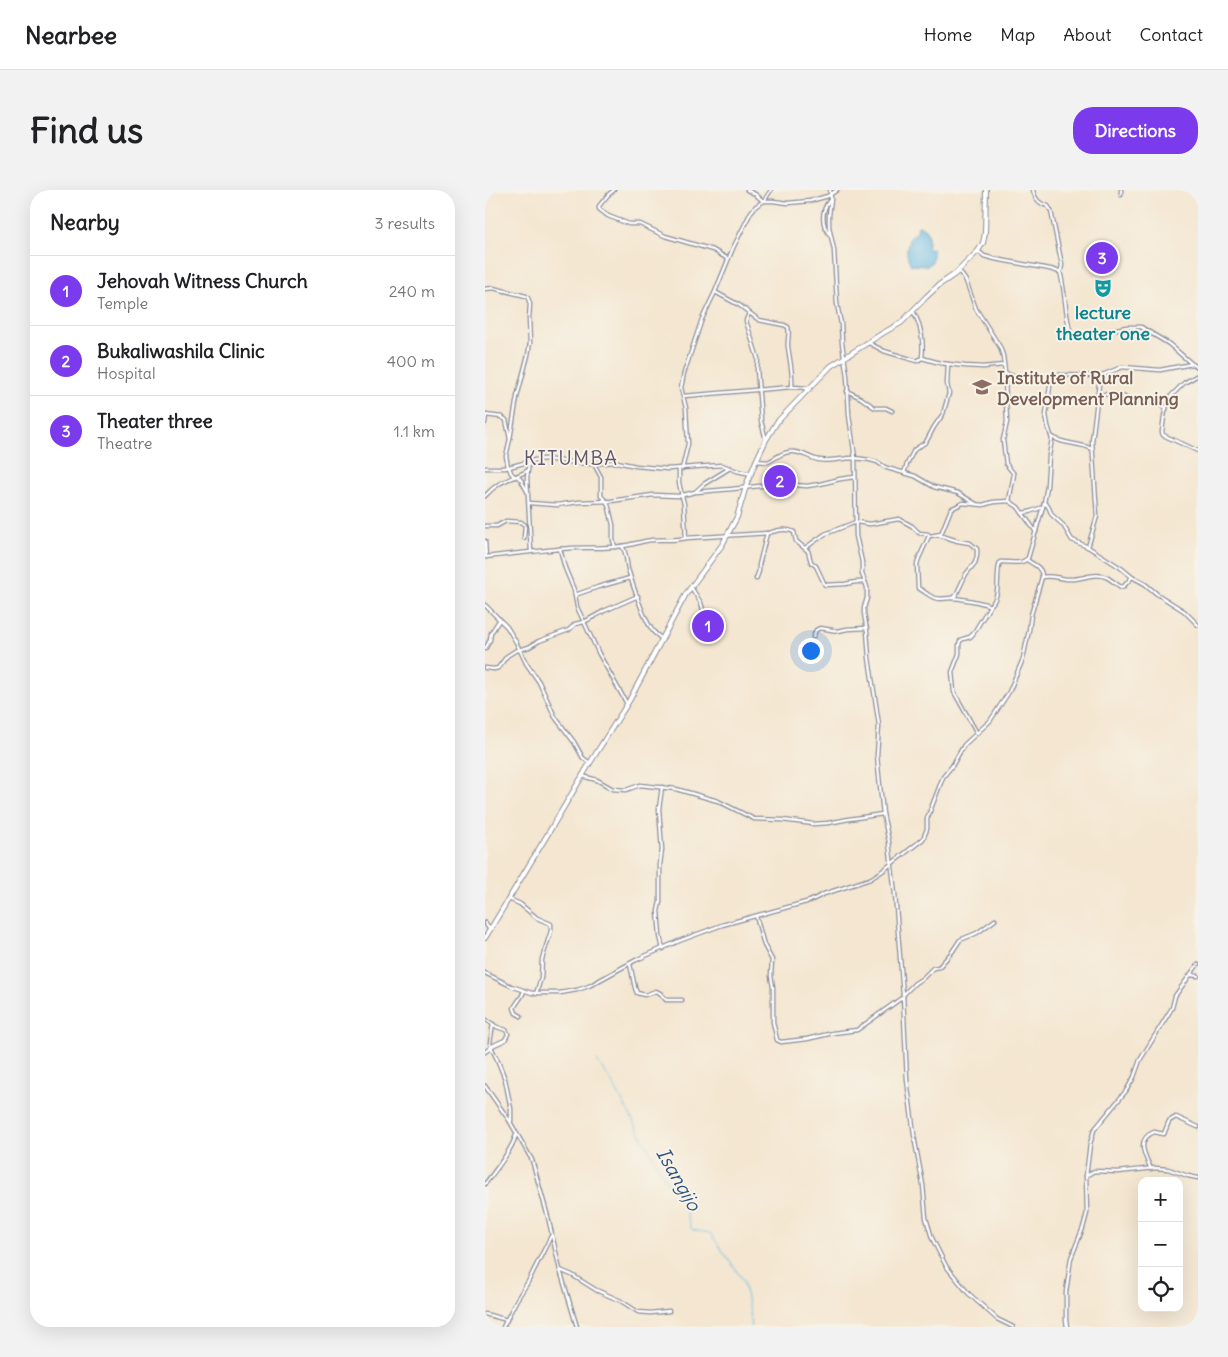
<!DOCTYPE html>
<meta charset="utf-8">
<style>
:root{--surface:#fff;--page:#f2f2f2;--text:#202124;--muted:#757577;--line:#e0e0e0;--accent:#7c3aed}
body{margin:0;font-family:Delius,sans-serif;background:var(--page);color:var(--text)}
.controls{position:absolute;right:15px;bottom:15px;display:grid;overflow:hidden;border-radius:10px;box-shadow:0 5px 20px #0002}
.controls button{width:45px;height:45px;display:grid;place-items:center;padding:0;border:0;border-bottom:1px solid var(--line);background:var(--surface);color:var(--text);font:25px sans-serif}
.you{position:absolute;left:325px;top:460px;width:18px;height:18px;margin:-12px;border:4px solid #fff;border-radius:50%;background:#1a73e8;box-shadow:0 0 0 8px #1a73e833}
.badge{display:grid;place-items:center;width:32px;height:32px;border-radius:50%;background:var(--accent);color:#fff;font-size:16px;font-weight:700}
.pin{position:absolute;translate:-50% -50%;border:2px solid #fff;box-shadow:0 1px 5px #0006}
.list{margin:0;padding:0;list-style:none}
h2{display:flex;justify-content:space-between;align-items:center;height:65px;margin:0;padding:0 20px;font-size:21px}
h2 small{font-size:16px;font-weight:400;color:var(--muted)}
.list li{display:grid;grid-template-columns:32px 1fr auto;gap:15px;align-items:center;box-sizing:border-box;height:70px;padding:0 20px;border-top:1px solid var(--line)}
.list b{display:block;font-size:19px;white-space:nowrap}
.list p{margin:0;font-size:16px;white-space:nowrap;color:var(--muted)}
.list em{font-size:16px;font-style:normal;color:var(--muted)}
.icon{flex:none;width:28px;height:28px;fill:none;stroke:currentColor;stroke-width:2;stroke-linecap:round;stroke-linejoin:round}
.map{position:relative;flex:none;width:713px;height:1137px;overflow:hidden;border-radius:20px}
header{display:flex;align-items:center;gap:30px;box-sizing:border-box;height:70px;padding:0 25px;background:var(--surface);border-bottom:1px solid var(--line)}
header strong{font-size:24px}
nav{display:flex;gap:28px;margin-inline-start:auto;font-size:18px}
.intro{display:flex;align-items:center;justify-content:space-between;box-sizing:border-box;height:120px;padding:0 30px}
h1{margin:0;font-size:35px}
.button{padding:12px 22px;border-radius:20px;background:var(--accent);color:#fff;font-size:18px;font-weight:700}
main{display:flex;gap:30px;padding:0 30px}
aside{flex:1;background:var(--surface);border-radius:20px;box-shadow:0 5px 20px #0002}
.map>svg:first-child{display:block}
.water{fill:#6abbe5;stroke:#4275a2}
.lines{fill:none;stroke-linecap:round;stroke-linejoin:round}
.stream{stroke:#6abbe5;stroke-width:1}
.street-casing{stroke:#888a97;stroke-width:5}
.secondary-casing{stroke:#888a97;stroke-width:6}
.street{stroke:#fff;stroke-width:2.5}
.secondary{stroke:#fff;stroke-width:4}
.labels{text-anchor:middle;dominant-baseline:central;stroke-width:4;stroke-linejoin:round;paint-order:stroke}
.culture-label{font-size:18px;font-weight:bold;fill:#0d838f;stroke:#f7f3e8}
.education-label{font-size:18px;font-weight:bold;fill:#785e54;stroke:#f7f3e8;text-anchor:start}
.water-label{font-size:19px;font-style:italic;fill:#2f5280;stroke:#f7f3e8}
.quarter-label{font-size:20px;letter-spacing:1px;fill:#63576b;stroke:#f7f3e8}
</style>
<header>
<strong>Nearbee</strong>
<nav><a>Home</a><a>Map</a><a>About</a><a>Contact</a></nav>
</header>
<div class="intro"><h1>Find us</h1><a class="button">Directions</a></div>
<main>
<aside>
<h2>Nearby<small>3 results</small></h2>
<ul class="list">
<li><span class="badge">1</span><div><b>Jehovah Witness Church</b><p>Temple</p></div><em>240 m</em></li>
<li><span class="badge">2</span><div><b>Bukaliwashila Clinic</b><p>Hospital</p></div><em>400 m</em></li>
<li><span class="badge">3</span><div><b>Theater three</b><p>Theatre</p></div><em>1.1 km</em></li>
</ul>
</aside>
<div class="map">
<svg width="713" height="1137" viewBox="0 0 713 1137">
<rect width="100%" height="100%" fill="#f7f3e8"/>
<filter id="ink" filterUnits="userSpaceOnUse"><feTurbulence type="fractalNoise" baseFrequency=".02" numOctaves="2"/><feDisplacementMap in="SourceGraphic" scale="10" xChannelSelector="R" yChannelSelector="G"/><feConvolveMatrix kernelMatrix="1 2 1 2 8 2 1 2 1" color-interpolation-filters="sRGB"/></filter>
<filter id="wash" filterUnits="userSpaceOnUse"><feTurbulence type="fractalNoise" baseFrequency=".0096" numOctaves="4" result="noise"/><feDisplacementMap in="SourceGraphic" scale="20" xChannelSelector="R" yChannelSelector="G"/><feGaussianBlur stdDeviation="1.12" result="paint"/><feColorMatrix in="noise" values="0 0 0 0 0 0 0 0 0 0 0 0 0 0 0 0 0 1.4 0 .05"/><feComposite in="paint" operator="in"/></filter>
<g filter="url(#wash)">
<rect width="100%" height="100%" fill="#f4e6d0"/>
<path class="water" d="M433,36C445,37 444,50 442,59L443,60L448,58L449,59L447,72L443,76L426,75C420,64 421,57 426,45L431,44Z"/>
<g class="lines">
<path class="stream" d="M112,871L128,894L180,989L198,1013L207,1040L225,1043L258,1090L265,1123L266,1137"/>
</g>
</g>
<g filter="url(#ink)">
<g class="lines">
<g class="street-casing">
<g id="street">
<path d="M129,0L123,5L114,16V19L123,26L144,34H155L180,46L228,60L243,69"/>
<path d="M262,0L270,4L278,11"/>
<path d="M345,0L346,9L344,25V37L349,60L352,114L356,134L357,153L362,186L364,225L370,268L371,346L377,372V384L382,397V408L379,418V423L382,441L384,468L394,535L392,565L394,586L398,624L404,652L410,704L418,805L422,890L430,952L438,995L441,1028L447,1048L461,1076L483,1103L512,1129L528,1137"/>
<path d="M548,0C550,9 554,14 563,16L566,21L577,75L576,80L574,81"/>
<path d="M636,5V0"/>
<path d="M279,11L286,0"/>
<path d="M345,45C336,35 336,20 345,10"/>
<path d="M493,61L499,66L510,69L565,79L575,82C580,96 581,139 588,147L596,148L611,143L642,137H656L684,154L707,174L713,177"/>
<path d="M0,99L8,98L41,106L43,108L45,114L44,128L45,153L43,165L32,207L25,249"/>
<path d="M230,102L254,115L274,130L299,135L303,137C305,144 302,150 303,157C305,171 308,184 307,197"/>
<path d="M428,121C437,137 439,151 437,168"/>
<path d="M264,123L261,131L273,169L272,179L276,231L281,250"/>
<path d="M384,153L399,161L432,171L437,168L455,173L480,176L498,177L519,175"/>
<path d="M521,183L520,189L522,232L518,250L521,274L529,284L524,311"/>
<path d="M713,185L699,193L684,208L679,226L677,242L678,245L713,261"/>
<path d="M565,188L573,185L615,186L637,177L675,180L707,174"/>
<path d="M362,201L376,208L390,218H401L407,221"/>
<path d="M612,204L632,205L646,209L674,214L681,218"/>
<path d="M199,206L307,197L324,198"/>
<path d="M0,225L17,227L21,230L25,249L21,266L23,277"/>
<path d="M0,233L1,225"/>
<path d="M566,246C577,255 594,252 607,259"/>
<path d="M271,271L283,272C290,269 295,263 304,262C315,260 323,268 334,270C346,272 357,268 369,268C376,269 386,269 392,272C396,274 398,277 402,278L430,286L449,297L473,303L491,314"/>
<path d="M44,272L42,288L46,361"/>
<path d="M109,274L116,287V306L122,312L124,318L128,335V350L130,357"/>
<path d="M24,277L26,283L30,287"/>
<path d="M0,278H20L50,270L59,269L103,274L132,272L151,276L183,279L237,275L252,281L266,284"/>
<path d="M194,279V293L199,314L201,348"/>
<path d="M197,279L203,254L201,218L196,198L199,183L217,129L230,102L248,58L266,22L271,16L279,11H288L303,13L325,11L343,6L352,0"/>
<path d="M419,283L422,274L429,260L441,252L449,237L458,224L464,203L462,194L463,174"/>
<path d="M32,286L36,290L42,301"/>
<path d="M211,302L247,299L284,295L301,297L309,295L322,296L335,294L355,289L370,287"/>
<path d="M0,306C14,290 25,290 42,281"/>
<path d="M44,313L72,315L94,312L126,311L168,305L194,306L210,302L219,294L245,278"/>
<path d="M559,313L563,316L567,325L578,335L587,350L603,357L636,378L647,387L660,394L672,404L699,421L713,435"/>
<path d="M537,323L544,322L558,317"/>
<path d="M0,336H12L21,331L36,332L40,335L39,348"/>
<path d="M454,345L473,351L485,353L492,359V366L490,373L481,384L471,405L467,408"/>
<path d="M445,346L456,344L466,319C470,317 474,315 478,313L498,315L508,312L524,311L533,317L551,342"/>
<path d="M0,351L1,367"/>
<path d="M137,356C142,363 141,371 143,379C147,393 159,430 168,441C170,444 174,446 177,449"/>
<path d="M603,357L612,326L607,251L615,186"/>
<path d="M320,358L340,344L371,332L385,334L414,329L427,336L434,343L443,344L444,346L434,368L432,374L433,398C439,401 444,406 450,408C455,410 460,408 466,408C473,408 498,412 505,416C517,405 510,386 515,372C524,371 535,376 543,368L559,313L562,296L564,266L567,249L563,236L561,225L566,189L562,187C549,186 531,191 520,182L518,166L515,157L491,119L481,91L474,81"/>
<path d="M75,359L80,378L89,400L92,417L114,464L142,514"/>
<path d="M0,367C29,364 58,360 87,358C104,357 120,359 137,356C147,355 157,351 167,350C178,349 190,351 201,348L284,343C292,340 302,338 309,342L311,351L323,361L326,372L331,376L340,395L360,394L371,392H380"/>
<path d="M557,387C567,385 575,389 584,389C597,390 611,381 623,388C628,391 632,395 636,397L639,396L647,387"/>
<path d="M271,389L274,381V375L282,343"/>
<path d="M206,397L216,413L221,429"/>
<path d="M90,405L113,397L145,388"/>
<path d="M0,415L22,437L31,452L41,473L54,492L70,527L89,552L98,568L105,573"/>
<path d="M328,447L331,440L335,438L353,441L362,439L382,438"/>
<path d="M0,459L5,450L6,443L15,429"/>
<path d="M0,478L9,479L13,478L22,466L30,461L44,457L54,451L84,440L90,434L99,432L119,421L153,406"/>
<path d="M492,543L469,502L467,482L474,464V455L475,451L478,449L485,447L488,444L505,416"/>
<path d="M97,586L112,590L128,599L141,600L155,595L191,599L233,611L269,629L297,630L329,634L343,633L364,629L398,624"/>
<path d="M177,597L174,619L177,660L175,674V712L173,721L175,746L178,759"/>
<path d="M24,709L35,714L52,728L66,734V741L57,769L56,788L51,804"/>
<path d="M271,726L279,755L287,770L286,786L288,797V832L292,850L296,852L322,849L348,843L372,840L418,807"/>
<path d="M0,733L5,740"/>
<path d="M145,774L150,798L152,803L160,805L171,801L175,803L181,810H197"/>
<path d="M0,783L26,796L47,803H75L92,800L104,796L151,770L194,751L237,735L325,711L339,704L385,689L396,682L438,649L442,639V629L458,587L467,576L479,555L505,531L524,502L538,469L544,440L546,425L557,387C557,377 549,375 542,370"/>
<path d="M706,785L713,786"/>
<path d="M418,805L430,793L438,788L448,778L454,777L467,762L475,750L492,743L510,730"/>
<path d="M36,826L31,823L29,818C32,811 37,808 39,801"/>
<path d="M0,829L12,837L21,840L23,844L20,850L9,855L0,862"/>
<path d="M8,834L5,853L6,857L12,869L20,889L26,919V931"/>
<path d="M0,896L24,930L47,970L63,1027L75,1080L92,1137"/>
<path d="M666,979C660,965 650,950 669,942L679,944L684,931L691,927L713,937"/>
<path d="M601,986L609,981L633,982L670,978L683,979L703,986L713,988"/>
<path d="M0,994C10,981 27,960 31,945"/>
<path d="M75,1080L87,1085L111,1100L136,1111L153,1122L165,1123L184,1121"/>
<path d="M0,1124L22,1130"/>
<path d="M18,1137L31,1111L43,1092L66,1046"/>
<path d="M582,1137L581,1130V1102L586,1068L598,1038L602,1023L601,986L605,954L609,940L641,901L649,887L655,870L687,818L690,806L713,774"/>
</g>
</g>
<g class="secondary-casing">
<path id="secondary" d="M0,748L64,642L105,573L144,511L201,404L237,355L252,327L262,293L271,271L281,250L292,232L346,176L398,143L416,133L441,107L454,95L470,84L493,61L498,53L500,43L501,0"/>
</g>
<use href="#street" class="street"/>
<use href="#secondary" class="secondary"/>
</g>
</g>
<defs>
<g id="theatre-bare" transform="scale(1.5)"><path d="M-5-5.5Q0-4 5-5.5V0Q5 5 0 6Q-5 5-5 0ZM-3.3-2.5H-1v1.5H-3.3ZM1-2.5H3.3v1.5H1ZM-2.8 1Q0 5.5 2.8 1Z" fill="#0f9aa8" stroke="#f7f3e8" stroke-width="2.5" paint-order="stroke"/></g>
<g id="university-bare" transform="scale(1.5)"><path d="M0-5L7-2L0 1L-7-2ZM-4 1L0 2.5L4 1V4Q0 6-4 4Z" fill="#8d6e63" stroke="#f7f3e8" stroke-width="2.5" paint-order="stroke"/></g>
</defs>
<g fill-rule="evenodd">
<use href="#theatre-bare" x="618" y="98"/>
<use href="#university-bare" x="497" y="197"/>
</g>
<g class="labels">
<g class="culture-label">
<text x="618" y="122">lecture<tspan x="618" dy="21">theater one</tspan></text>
</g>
<g class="education-label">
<text x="512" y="187">Institute of Rural<tspan x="512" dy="21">Development Planning</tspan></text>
</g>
<g class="water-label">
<text transform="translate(194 989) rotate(60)">Isangijo</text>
</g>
<g class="quarter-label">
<text x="86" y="267">KITUMBA</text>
</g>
</g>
</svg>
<div class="controls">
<button>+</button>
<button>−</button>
<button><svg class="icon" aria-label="locate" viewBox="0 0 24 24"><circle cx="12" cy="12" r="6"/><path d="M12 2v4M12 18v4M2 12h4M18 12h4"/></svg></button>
</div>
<div class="you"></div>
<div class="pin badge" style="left:223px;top:436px">1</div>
<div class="pin badge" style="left:295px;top:291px">2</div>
<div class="pin badge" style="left:617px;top:68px">3</div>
</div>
</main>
